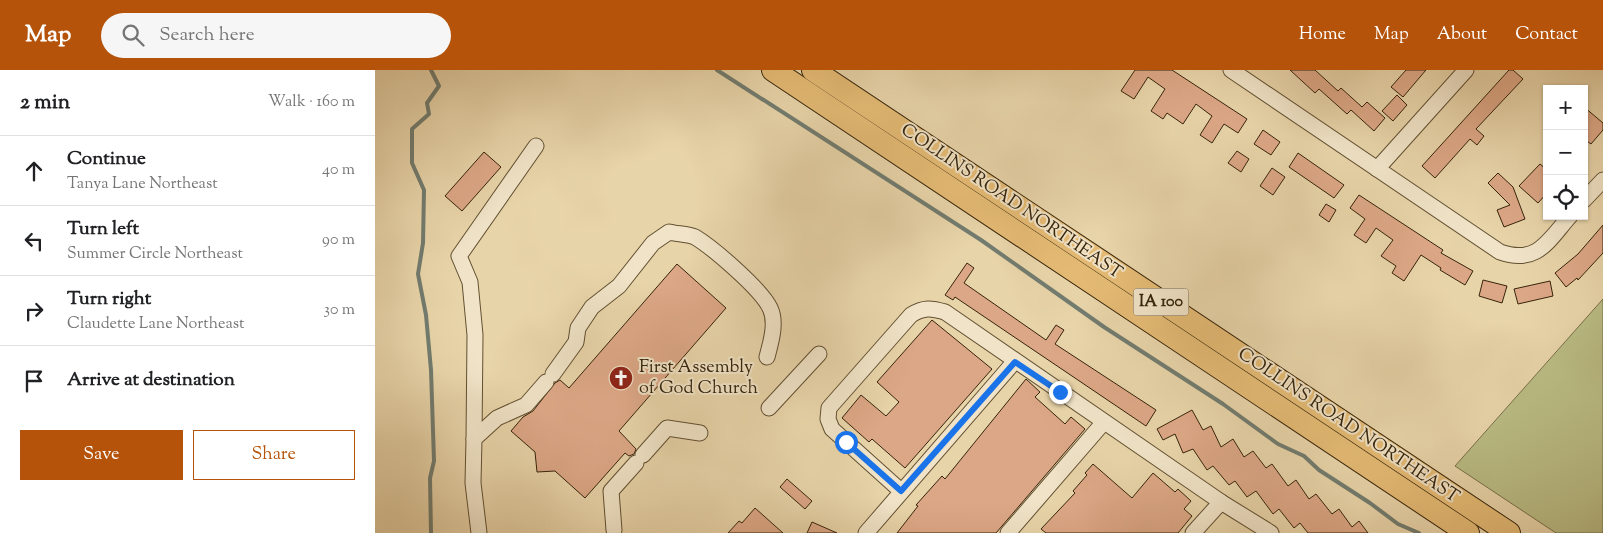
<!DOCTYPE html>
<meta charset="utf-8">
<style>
:root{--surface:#fff;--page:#f6f6f6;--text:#202124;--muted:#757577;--line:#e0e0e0;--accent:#b45309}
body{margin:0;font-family:"Sorts Mill Goudy",serif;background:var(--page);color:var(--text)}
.controls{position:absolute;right:15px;top:15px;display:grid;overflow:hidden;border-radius:0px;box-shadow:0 1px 4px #0004}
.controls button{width:45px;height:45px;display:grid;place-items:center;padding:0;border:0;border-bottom:1px solid var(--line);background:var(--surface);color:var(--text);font:25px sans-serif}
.stop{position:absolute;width:15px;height:15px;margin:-11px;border:4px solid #1a73e8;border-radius:50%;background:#fff}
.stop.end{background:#1a73e8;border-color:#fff;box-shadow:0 1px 5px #0008}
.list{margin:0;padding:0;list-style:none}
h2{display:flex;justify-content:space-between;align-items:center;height:65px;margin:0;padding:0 20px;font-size:21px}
h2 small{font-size:16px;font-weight:400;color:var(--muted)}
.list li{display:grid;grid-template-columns:32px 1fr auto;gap:15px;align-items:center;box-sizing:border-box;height:70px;padding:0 20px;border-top:1px solid var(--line)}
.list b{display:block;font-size:19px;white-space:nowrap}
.list p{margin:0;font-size:16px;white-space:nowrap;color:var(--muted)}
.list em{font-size:16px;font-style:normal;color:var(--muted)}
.actions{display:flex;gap:10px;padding:15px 20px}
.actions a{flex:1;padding:11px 0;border:1px solid var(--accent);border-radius:0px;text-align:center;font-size:18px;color:var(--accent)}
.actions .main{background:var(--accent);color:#fff}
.icon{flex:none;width:28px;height:28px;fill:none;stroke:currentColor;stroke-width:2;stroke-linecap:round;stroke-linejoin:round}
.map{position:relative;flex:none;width:1228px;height:463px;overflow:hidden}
header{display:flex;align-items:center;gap:30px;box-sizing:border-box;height:70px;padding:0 25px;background:var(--accent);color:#fff}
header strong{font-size:24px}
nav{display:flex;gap:28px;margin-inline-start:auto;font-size:18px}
.search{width:350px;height:45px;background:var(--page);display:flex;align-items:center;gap:12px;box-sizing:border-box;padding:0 18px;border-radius:28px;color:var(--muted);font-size:19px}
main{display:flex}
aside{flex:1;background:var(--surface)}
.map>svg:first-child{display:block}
.green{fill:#babc85;stroke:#787048}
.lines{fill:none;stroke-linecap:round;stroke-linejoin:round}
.stream{stroke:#727c6f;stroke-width:4}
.building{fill:#dca786;stroke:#36240b}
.minor-casing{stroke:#625032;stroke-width:17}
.highway-casing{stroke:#36240b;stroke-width:24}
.minor{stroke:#f0e3c7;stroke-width:15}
.highway{stroke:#e4ba74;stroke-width:22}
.route{stroke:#1a73e8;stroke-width:6}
.labels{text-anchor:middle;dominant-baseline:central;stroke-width:4;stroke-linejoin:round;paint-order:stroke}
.shield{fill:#f0e3c7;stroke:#6e5d43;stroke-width:1}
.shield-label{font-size:16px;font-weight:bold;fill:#36240b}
.street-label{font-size:18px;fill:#36240b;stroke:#f0e3c7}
.poi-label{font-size:18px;fill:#36240b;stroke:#f0e3c7;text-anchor:start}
</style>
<header>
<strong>Map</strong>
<div class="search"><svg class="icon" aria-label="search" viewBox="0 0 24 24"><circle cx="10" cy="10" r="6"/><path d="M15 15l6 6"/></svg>Search here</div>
<nav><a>Home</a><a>Map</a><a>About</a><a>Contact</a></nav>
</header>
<main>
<aside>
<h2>2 min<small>Walk · 160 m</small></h2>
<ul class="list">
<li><svg class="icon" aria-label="ahead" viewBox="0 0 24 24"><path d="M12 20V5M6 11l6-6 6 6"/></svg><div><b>Continue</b><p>Tanya Lane Northeast</p></div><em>40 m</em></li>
<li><svg class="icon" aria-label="left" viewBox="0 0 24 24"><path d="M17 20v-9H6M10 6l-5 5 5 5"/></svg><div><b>Turn left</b><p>Summer Circle Northeast</p></div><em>90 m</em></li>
<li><svg class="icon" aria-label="right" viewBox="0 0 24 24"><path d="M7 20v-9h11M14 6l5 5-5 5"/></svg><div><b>Turn right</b><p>Claudette Lane Northeast</p></div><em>30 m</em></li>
<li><svg class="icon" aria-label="arrive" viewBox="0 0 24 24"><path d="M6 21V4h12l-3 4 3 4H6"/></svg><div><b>Arrive at destination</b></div></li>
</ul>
<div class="actions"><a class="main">Save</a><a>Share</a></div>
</aside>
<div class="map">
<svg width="1228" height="463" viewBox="0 0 1228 463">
<rect width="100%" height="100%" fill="#e8d4a9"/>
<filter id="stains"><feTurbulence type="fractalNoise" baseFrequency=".004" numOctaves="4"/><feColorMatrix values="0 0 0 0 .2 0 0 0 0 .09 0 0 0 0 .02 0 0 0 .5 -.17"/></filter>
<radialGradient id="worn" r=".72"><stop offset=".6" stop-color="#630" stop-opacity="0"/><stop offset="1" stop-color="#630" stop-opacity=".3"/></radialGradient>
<path class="green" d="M1228,229V463H1181L1080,396Z"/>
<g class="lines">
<g class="stream">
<path d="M342,0L606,170L729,257L848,334L903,374L929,386L944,400L995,433L1023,454L1044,463"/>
<path d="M56,463L55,408L59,391L56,300L51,245L43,204L48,173L49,120L37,93V59L54,44L52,33L64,16L56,0"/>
</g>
</g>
<g class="building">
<path d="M760,0H797L872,49L863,63L849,54L837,73L825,65L837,46L821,34L808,54L792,43L788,49L776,41L790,19L773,7L759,29L746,21Z"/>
<path d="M915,0H940L963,21L966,18L987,37L992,32L1010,48L999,61L976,40L972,44L944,19L940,23Z"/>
<path d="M1031,0H1051L1028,27L1016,17Z"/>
<path d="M1134,0H1138L1148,9L1101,59L1109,66L1102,75L1095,69L1060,108L1047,96Z"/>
<path d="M1022,25L1032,35L1018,51L1007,41Z"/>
<path d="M1209,37L1228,53V60L1216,74L1209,69Z"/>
<path d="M888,60L905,72L896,85L879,74Z"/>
<path d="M862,81L874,89L866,102L853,93Z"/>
<path d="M109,82L126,97L87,141L70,126Z"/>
<path d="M923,83L969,115L959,128L914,97Z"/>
<path d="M1165,94L1172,100V123L1163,133L1144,116Z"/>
<path d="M897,98L910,107L898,125L885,116Z"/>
<path d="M1123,103L1138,117L1150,149L1129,157L1122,140L1135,135L1113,113Z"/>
<path d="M984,125L1068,180L1066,183L1098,201L1090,215L1065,200L1066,198L1046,185L1029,211L1017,203L1021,196L1006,186L1018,170L1001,158L991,173L979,165L990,149L975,138Z"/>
<path d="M951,134L961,140L954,152L944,145Z"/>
<path d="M1228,155V183L1203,210L1202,208L1191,217L1180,203L1203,184Z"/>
<path d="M592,193L599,198L589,213L671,270L681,255L689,260L680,274L781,340L771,356L580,227L578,230L570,225Z"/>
<path d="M302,194L351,238L244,361L261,379L259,384L254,386L250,383L210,428L180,401L162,402L160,382L136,361L148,347L158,341L180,313L185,310L194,318Z"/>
<path d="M1108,210L1132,216L1127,233L1104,226Z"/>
<path d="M1175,211L1178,226L1143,234L1139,219Z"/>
<path d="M557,250L617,299L530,398L497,369L494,372L467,348L486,325L511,346L524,332L502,312Z"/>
<path d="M651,309L665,322L660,327L690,354L696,347L710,359L621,463H522L543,436L541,435L567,406L570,409Z"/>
<path d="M817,340L828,360L836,356L846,377L858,369L869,387L878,381L891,398L897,394L913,416L921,410L934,429L941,424L957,444L964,439L977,457L984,451L993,463H933L925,453L919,458L904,439L898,444L881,421L872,427L860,411L854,415L838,396L832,400L818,379L808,383L800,364L788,370L782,359Z"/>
<path d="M718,394L757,428L778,403L800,422L803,419L816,431L809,439L817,446L803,463H671L666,459L700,423L698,421L712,405L710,403Z"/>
<path d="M412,409L437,431L430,439L405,417Z"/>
<path d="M380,438L408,463H353L364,451L367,453Z"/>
<path d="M437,452L462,463H432Z"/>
</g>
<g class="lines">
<g class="minor-casing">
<g id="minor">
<path d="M856,0L1125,182C1162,195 1173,171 1195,146"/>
<path d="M1002,99L1091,0"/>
<path d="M1209,130L1228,110"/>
<path d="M178,304L201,272L203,258L217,237L244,216L278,173L294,162C302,164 313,164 320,167C338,178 386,219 395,238C402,252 396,272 392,287"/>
<path d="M394,338L444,284"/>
<path d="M99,369L100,265L95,212L84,186L161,76"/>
<path d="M268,385L292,358L325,363"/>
<path d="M526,421L457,359L453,349L454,338L536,245C549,237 556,238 570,242L846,432L896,463"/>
<path d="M239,460L236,421L261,393"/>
<path d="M104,463L98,413L99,369L122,348L151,335L171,312"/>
<path d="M491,463L640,291"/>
<path d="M633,463L729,352"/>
<path d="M818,463L846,432"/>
</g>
</g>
<g class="highway-casing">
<g id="highway">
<path d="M398,0L1093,463"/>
<path d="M438,0L1134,463"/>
</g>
</g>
<use href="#minor" class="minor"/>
<use href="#highway" class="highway"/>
</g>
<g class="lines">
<path class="route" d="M471,372L526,421L640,292L685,322"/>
</g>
<defs>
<g id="church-disc" transform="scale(1.25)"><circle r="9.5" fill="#8f2418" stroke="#f0e3c7"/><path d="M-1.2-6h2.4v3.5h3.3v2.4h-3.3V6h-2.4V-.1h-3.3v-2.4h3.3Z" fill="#fff"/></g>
</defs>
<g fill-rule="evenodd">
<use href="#church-disc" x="246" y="308"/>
</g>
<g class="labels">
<rect class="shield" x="758.5" y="218.5" width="55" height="27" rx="4"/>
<g class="shield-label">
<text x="786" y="232">IA 100</text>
</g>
<g class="street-label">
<text transform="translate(636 132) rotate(34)">COLLINS ROAD NORTHEAST</text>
<text transform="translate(973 356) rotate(34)">COLLINS ROAD NORTHEAST</text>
</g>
<g class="poi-label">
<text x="264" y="298">First Assembly<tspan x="264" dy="21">of God Church</tspan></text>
</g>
</g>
<rect width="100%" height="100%" filter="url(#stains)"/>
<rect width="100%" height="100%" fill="url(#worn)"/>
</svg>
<div class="controls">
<button>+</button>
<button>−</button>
<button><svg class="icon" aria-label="locate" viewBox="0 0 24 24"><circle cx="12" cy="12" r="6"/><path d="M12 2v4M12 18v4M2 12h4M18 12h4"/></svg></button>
</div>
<div class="stop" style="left:471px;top:372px"></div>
<div class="stop end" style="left:685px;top:322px"></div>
</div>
</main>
